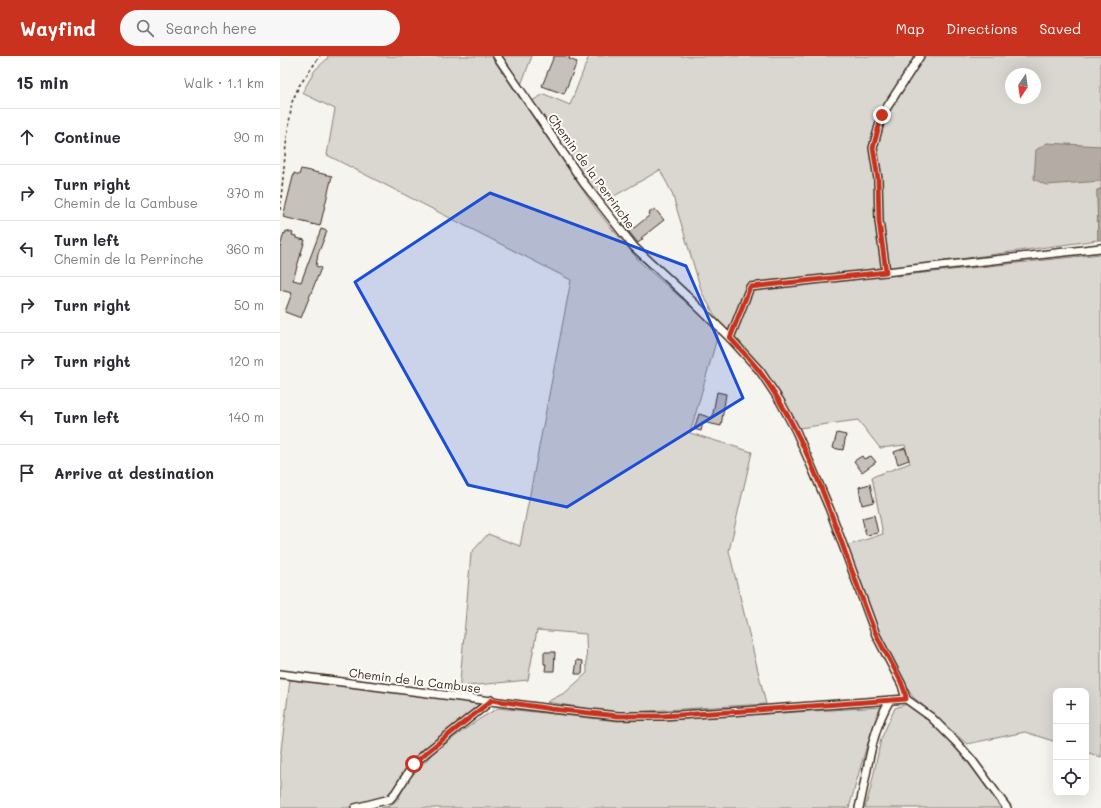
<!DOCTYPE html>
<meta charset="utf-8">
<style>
:root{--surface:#fff;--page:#f7f7f7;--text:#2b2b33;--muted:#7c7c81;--line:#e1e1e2;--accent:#c8321e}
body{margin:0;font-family:Mali,sans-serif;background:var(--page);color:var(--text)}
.controls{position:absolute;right:12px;bottom:12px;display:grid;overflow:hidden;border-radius:8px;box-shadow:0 4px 16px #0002}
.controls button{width:36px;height:36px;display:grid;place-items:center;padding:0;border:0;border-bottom:1px solid var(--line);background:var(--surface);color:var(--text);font:20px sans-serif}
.compass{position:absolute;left:725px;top:12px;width:36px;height:36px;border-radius:50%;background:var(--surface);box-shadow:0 4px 16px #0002;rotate:193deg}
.stop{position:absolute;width:12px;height:12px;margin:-9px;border:3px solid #c8321e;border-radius:50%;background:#fff}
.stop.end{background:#c8321e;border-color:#fff;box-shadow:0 1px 4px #0008}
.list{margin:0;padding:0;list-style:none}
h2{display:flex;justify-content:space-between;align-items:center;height:52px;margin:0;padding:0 16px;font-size:17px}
h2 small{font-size:13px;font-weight:400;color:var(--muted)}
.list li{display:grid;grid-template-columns:26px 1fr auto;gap:12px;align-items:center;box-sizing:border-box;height:56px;padding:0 16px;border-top:1px solid var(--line)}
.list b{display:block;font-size:15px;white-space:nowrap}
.list p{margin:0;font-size:13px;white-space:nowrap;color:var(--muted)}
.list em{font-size:13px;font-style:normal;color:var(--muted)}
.icon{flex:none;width:22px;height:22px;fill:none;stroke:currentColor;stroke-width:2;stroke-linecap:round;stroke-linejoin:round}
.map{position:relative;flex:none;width:821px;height:752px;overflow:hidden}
header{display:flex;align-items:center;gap:24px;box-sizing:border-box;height:56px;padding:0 20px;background:var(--accent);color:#fff}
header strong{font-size:19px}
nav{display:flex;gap:22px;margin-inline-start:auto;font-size:14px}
.search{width:280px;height:36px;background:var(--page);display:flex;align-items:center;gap:10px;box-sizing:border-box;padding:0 14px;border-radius:22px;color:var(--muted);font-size:15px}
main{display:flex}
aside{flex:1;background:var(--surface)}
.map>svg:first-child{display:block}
.green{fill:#dad6d0;stroke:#8a8077;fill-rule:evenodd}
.water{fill:#b4aca4;stroke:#84786e}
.building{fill:#c7c1bb;stroke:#3b2a1e}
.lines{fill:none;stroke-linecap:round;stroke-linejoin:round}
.minor-casing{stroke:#3b2a1e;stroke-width:10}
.path{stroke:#3b2a1e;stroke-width:1.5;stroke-dasharray:3 3;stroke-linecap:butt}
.minor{stroke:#fdfcf7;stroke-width:7}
.route{stroke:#c8321e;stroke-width:5}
.marked{fill:#1d4ed8;fill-opacity:0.2;stroke:#1d4ed8;stroke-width:3;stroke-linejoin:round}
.labels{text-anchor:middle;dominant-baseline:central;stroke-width:4;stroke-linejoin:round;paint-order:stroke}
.street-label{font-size:12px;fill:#3b2a1e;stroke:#fdfcf7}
</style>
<header>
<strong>Wayfind</strong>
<div class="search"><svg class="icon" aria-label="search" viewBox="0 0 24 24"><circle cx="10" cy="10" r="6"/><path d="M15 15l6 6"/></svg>Search here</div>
<nav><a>Map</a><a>Directions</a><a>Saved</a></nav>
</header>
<main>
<aside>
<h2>15 min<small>Walk · 1.1 km</small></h2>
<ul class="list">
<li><svg class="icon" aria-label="ahead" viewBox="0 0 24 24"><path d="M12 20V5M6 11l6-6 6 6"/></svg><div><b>Continue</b></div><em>90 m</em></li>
<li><svg class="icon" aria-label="right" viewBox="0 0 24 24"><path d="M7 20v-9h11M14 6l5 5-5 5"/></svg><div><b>Turn right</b><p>Chemin de la Cambuse</p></div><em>370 m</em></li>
<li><svg class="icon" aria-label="left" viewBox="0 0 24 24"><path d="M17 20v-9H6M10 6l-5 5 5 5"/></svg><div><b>Turn left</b><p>Chemin de la Perrinche</p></div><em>360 m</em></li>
<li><svg class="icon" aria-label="right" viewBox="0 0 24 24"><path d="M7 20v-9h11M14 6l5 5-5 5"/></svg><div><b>Turn right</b></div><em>50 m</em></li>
<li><svg class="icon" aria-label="right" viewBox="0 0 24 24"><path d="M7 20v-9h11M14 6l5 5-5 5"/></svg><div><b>Turn right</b></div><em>120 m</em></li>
<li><svg class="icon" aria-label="left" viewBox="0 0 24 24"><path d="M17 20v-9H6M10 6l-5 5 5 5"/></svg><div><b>Turn left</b></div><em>140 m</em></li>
<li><svg class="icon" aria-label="arrive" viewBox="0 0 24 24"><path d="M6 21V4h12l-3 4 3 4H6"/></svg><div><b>Arrive at destination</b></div></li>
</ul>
</aside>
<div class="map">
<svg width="821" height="752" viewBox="0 0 821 752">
<rect width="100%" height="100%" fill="#f5f4ee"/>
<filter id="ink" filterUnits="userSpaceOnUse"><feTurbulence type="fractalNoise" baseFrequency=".025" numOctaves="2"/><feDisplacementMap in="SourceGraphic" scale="8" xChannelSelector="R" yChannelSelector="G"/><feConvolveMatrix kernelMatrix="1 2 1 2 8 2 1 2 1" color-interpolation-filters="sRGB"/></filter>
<g filter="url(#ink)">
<g class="green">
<path d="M47,0H211L234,33L313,149L328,168L362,208L439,275L410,377L472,396L449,495L486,648L334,657L267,646L286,636L307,617L306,578L257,574L248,624L187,630L179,637L191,497L208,478L240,490L291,224L47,99L55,53L22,37L35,14L48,2Z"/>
<path d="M222,0H252L241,29Z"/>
<path d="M309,0H821V133L817,134L818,184L615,212L616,220L821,198V701L806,696V635H776V686L745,676L687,688L632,640L602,584L566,490L603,478L592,421L630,407L625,389L600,392L578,364L519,372L486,317L437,263L422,237L392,137L380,114L322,147L252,45L264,38L290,49ZM731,18H755V42H731Z"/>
<path d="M10,624L128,637L201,648L200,652C174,671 143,689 123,716C117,725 114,737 103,742C92,747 79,746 67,752H0V702Z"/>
<path d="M627,648C664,674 691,710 719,745L723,752H585L591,731L601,683L615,652Z"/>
<path d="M602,651L586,692L569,752H101L110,750L118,743L128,724L154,696L198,664L218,652L338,665L382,664Z"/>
</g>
<g class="water">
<path d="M767,87L821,90V125L766,129L754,123L756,94Z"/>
<path d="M821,133V184H818L817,134Z"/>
</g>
<g class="building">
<path d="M274,0H290L289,3L297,6L284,38L262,30Z"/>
<path d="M21,113L52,120L40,170L3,161L14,117L19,119Z"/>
<path d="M375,153L384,164L361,182L363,183L358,187L342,167L347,163L354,172L370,159L369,157Z"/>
<path d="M41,173L47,175L38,198L36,210L41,212L21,262L5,256L12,237L0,234V191L4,177L5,178L6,175L13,177L12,179L16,180V182L25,184L13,224L21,226Z"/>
<path d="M437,336L446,338L441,370L423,366L421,375L414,373L419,358L432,362Z"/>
<path d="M557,377L566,379L563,394L553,392Z"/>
<path d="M625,392L629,404L618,408L614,396Z"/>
<path d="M582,400L584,403L591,400L596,406L582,416L574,405Z"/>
<path d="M590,428L594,446L582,449L579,431Z"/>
<path d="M594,459L598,477L586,479L582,462Z"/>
<path d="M264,596H275L274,615H265L266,608H264Z"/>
<path d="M297,604L303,605L302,618H295Z"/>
</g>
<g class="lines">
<g class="minor-casing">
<g id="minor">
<path d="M217,0L303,126L354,191L408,241L450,282L480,315L500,345L516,375L530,407L550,454L596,579L622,629L626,643L651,661L677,687L692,704L727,752"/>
<path d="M606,216L599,165L598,123L593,92L602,59L640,0"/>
<path d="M450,282L470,231L821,192"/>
<path d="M0,618L273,653L338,660H382L464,655L626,643"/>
<path d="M75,752L110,743L116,736L134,708L147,696L212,644"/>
<path d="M579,752C588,716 590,677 610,644"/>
</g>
</g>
<path class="path" d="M0,154L6,89L12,46L19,30L40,0"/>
<use href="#minor" class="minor"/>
</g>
</g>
<g class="lines" filter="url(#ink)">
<path class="route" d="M134,708L147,696L212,644L272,653L338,660H382L464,655L626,643C625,626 603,595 596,578C586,556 579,532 570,510C548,447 520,369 480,316C471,304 460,293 450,282L470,231L606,216L599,165L598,123L593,92L602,59"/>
</g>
<path class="marked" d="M210,137L406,210L463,342L287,451L188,429L75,226Z"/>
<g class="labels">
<g class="street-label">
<text transform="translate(312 115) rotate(54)">Chemin de la Perrinche</text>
<text transform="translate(135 624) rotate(7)">Chemin de la Cambuse</text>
</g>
</g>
</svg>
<div class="controls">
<button>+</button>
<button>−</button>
<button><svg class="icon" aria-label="locate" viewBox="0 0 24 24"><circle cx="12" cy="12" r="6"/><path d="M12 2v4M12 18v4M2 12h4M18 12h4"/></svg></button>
</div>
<svg class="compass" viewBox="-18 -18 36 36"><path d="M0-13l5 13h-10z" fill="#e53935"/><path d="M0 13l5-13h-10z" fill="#7c7c81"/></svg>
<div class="stop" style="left:134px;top:708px"></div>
<div class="stop end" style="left:602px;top:59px"></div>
</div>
</main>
